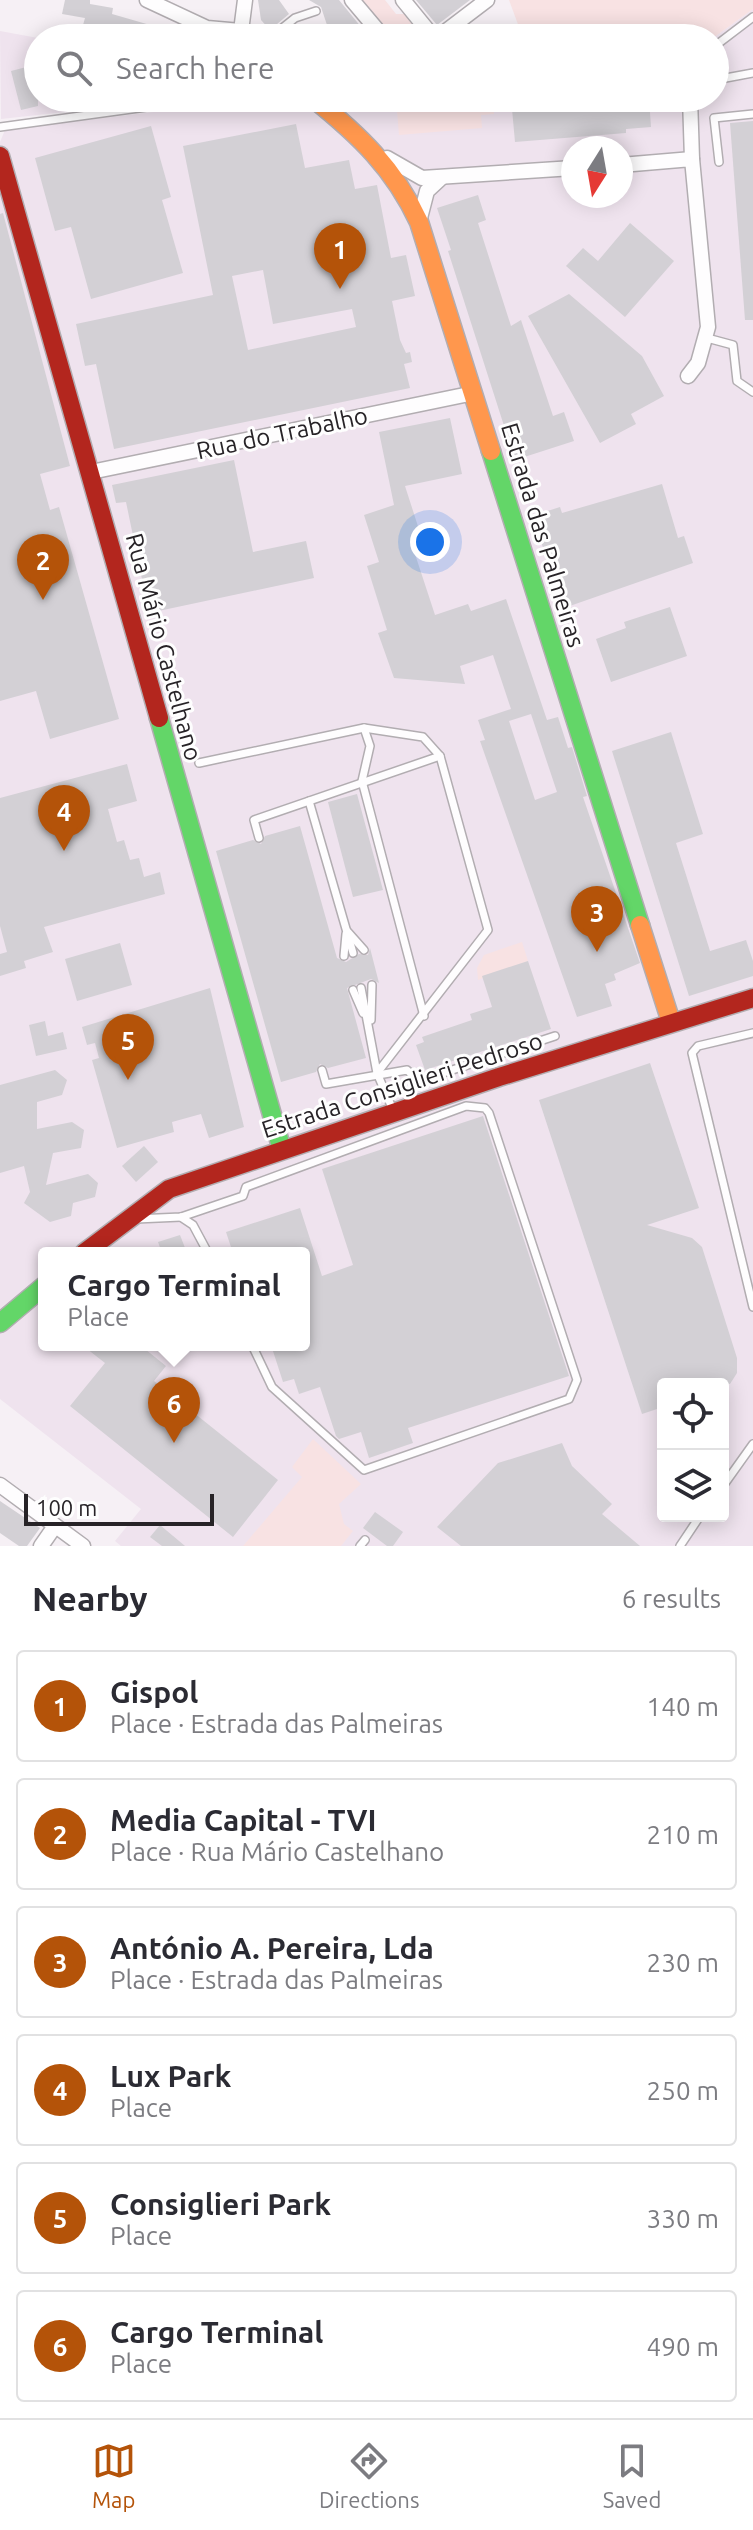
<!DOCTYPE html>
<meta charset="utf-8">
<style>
:root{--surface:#fff;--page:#f2f2f3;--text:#2b2b33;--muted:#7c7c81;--line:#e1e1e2;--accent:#b45309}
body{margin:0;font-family:Ubuntu,sans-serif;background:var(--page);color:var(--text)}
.controls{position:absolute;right:24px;bottom:24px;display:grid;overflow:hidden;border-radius:8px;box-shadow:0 4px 20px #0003}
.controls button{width:72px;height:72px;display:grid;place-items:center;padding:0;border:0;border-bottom:2px solid var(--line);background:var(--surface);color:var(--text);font:40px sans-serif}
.compass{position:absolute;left:561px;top:136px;width:72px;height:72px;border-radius:50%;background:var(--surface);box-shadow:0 4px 20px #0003;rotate:191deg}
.scale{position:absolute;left:24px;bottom:20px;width:190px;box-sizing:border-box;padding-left:8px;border:4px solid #272327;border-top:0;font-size:22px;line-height:28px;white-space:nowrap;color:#272327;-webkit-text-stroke:6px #fefefe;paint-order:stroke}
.you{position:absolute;left:430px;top:542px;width:28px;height:28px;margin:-20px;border:6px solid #fff;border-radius:50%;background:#1a73e8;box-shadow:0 0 0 12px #1a73e833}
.badge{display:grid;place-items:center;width:52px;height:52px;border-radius:50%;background:var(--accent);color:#fff;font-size:26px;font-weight:700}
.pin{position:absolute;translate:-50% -66px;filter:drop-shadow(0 2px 4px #0008)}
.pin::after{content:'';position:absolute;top:42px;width:28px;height:24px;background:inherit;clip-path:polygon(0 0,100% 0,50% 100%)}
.popup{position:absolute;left:38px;top:1247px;width:272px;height:104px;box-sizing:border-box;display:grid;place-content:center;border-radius:8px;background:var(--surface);filter:drop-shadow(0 2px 6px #0005);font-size:26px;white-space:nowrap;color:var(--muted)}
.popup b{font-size:30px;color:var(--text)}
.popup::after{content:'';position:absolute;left:50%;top:100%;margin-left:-16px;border:16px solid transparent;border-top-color:var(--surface)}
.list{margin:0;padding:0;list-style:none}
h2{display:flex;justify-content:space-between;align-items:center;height:104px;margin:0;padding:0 32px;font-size:34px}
h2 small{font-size:26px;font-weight:400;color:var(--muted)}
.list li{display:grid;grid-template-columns:52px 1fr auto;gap:24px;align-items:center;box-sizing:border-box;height:112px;margin:0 16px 16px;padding:0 16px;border:2px solid var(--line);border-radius:8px}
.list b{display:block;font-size:30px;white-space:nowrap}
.list p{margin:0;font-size:26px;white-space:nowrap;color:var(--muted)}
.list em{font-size:26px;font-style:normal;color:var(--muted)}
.icon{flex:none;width:44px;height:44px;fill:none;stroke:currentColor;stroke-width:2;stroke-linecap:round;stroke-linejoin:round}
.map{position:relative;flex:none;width:753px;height:1546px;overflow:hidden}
.search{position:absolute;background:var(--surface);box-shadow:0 4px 20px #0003;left:24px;right:24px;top:24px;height:88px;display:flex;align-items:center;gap:20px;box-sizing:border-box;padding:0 28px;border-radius:44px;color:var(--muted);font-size:30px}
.sheet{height:872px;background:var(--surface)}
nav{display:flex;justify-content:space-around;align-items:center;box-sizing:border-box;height:112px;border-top:2px solid var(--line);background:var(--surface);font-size:22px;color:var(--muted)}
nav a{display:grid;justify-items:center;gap:4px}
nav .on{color:var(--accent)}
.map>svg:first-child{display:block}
.built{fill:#efe3ee;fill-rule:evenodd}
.green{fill:#f8e2e3}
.building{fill:#d3d0d5;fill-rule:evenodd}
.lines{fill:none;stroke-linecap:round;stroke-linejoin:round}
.lane-casing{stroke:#b2adb1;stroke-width:10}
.street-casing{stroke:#b2adb1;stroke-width:17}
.fast-casing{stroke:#b2adb1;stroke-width:21}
.slow-casing{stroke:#b2adb1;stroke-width:21}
.jam-casing{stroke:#b2adb1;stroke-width:21}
.lane{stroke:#fefdfe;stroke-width:7}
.street{stroke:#fefdfe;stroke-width:14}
.fast{stroke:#63d668;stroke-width:18}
.slow{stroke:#ff974d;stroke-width:18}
.jam{stroke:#b3261e;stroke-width:18}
.labels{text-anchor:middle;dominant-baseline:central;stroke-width:6;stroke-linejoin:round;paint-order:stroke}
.street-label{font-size:24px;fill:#272327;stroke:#fefefe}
</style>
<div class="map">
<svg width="753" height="1546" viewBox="0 0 753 1546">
<rect width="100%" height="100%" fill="#f6f0f5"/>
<g class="built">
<path d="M753,9V1546H121L115,1541L141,1509L0,1399V142L5,130L268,98H715L713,38ZM573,148H621V196H573ZM44,1253H304V1345H44ZM663,1384H723V1516H663Z"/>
<path d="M0,31L38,38V98H177L148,102L141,99L138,104L1,119Z"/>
</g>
<g class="green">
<path d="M361,0H385L396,14H406L414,29L392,34L386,31Z"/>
<path d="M509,0H753V9L713,38H523Z"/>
<path d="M396,98H492L494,114L481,115L482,128L399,135Z"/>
<path d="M522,942L528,961L478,980L477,968L484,955Z"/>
<path d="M313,1439L361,1484L339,1504L344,1524L353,1531L341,1546H243L302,1477L292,1467Z"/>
</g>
<g class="building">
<path d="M65,0H90V4L113,8L112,14L157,27L155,38L103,36L104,29L83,25L85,18L62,14Z"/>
<path d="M258,0H279L289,14L270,30L261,20Z"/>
<path d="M309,0H339L366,33L362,38H280L297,25L303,33L327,25L321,7Z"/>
<path d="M416,0H470L437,25Z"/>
<path d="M38,64V106L21,110L11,71Z"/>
<path d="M511,98H649L651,127L626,129V133L515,142Z"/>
<path d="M753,121V320H745L730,123Z"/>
<path d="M296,124L305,168L349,160L355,189L377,185L391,258L406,255L415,296L392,301L400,340L406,353L410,352L412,362L404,364L410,388L114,449L96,364L85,366L76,324L213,295L183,146ZM263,270L273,324L352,309L356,327L248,350L232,276Z"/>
<path d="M151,126L171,197L162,200L183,273L91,299L71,227L55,231L35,158Z"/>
<path d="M478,195L486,220L478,223L511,326L521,320L553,416L564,412L574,441L515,460L448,251L451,250L437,208Z"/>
<path d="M3,213L70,466L40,474L50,510L59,507L119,719L50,739L36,691L0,701V214Z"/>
<path d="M630,223L674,261L625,317L566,266L583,248L598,261Z"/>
<path d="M569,294L642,356L664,396L631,414L636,424L600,443L528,316Z"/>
<path d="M450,418L462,474L405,486L425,548L414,551L435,615L468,604L471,611L506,599L547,720L558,717L568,748L572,747L587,796L583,797L640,963L614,974L616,980L605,984L612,1006L577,1017L480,741L485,740L478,720L511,709L493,655L460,666L465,684L394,678L378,633L387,630L367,566L379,562L364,515L394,505L379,432ZM531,714L557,792L535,800L509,721Z"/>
<path d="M234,460L253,552L306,541L314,578L149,613L126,502L116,503L112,485Z"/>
<path d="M662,484L678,538L684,536L693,563L564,608L532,516L560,507L562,513Z"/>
<path d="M670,607L687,656L611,682L596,639L626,628L624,622Z"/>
<path d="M671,732L703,834L676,843L710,951L746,940L753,961V976L689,996L612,751Z"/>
<path d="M127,764L137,801L108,809L117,842L124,840L130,860L139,858L144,877L160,872L165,894L44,927L53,952L24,961L26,968L0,976V954L7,952L0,926V798Z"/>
<path d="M357,794L383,890L353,897L328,802Z"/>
<path d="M300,826L337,958L346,962L359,954L368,955L370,948L379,983L371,979L347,988L366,1058L328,1068L320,1064L316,1072L281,1082L216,851L253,840L261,844L265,836Z"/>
<path d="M120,943L132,985L77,1001L65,959Z"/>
<path d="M528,961L551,1029L425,1070L416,1045L424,1042L422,1037L472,1020L470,1014L492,1007L482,976Z"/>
<path d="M210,988L244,1127L209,1138L201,1114L172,1122L174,1132L117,1148L92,1060L99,1058L95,1043L87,1045L82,1027Z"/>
<path d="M45,1021L48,1036L63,1032L67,1049L36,1056L29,1025Z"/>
<path d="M650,1063L699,1208L647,1225L692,1238L702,1247L737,1358V1373L730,1384H663V1407L642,1414L539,1100Z"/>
<path d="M55,1070L67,1080L62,1095L37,1102V1129L72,1122L84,1130L81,1148L53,1153L46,1185L88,1174L98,1183L95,1197L73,1203L71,1216L50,1222L24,1203L30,1192L24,1166L0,1173V1085Z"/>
<path d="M483,1116L569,1376L408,1428L413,1443L369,1458L361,1432L339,1439L336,1436L320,1387L299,1394L294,1379L283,1382L271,1345H304V1253H233L226,1232L300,1208L322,1276L353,1265L322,1169Z"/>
<path d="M144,1146L158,1162L136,1182L122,1166Z"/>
<path d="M180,1235L187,1253H162L158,1242Z"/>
<path d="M82,1345H140L166,1366L154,1381L278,1480L233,1537L70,1406L105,1363Z"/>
<path d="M562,1443L572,1466L612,1504L602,1514L640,1546H461L437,1527L498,1463Z"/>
<path d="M0,1501L40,1528L27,1546H19L0,1533Z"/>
<path d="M375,1512L403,1532L393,1546H387L363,1528Z"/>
<path d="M160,1525L185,1546H162L150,1537Z"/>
</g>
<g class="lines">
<g class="lane-casing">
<g id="lane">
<path d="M270,38L295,18L316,11"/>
<path d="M715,46L753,17"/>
<path d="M715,80L753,73"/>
<path d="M0,127L212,98"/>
<path d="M719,162L714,118L753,114"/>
<path d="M707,338L733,345L737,381L753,392"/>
<path d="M364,728L370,746L362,781L424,1016"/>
<path d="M199,763L364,728L423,737L440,756L488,930L377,1073"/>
<path d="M309,801L353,953"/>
<path d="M259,838L254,820L440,756"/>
<path d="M348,932L364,950"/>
<path d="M344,956L346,934"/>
<path d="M361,988L377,1073L393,1110"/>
<path d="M353,990L363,1013"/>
<path d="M371,1020L372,985"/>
<path d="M753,1033L698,1046L692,1053L753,1307"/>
<path d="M322,1070L326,1084L407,1070L419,1081L555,1036"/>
<path d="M181,1217L193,1225L208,1253"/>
<path d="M136,1219L181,1217L243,1196L246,1187L466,1106L485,1108L489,1113L577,1380L569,1399L364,1470L272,1387L252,1345"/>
<path d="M723,1486L753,1444"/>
<path d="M360,1546L365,1540"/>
<path d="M680,1546L700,1516"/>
</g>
</g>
<g class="street-casing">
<g id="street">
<path d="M147,0L207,28L241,31"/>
<path d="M245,0L241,31L247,38"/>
<path d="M352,0L384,38"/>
<path d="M403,0L434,38"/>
<path d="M437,38L487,0"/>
<path d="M690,98L692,159"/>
<path d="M387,158L422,178L573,168"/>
<path d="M621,165L692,159L708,327L698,363L688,376"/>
<path d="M419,222L427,191L441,178"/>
<path d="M91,472L474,393"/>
<path d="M0,1485L83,1546"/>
<path d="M41,1546L55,1526"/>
</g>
</g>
<g class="fast-casing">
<g id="fast">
<path d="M491,451L640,925"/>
<path d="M159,718L282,1150"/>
<path d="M0,1323L44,1286"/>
</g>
</g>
<g class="slow-casing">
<g id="slow">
<path d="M313,98C359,135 394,168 419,222L491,451"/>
<path d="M640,925L671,1022"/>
</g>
</g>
<g class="jam-casing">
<g id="jam">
<path d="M0,156L159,718"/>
<path d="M84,1253L169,1189L499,1077L753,998"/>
</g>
</g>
<use href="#lane" class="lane"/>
<use href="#street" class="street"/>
<use href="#fast" class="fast"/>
<use href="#slow" class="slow"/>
<use href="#jam" class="jam"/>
</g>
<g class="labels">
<g class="street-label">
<text transform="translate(282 433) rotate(-12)">Rua do Trabalho</text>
<text transform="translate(543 535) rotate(73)">Estrada das Palmeiras</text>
<text transform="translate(164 647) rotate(75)">Rua Mário Castelhano</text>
<text transform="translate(402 1085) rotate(-18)">Estrada Consiglieri Pedroso</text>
</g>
</g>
</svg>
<div class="controls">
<button><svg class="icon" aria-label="locate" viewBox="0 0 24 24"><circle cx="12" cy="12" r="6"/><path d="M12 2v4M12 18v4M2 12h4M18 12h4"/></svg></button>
<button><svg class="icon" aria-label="layers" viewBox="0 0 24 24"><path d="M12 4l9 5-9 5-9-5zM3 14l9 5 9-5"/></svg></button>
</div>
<svg class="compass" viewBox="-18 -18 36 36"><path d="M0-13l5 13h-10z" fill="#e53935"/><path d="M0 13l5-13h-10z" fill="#7c7c81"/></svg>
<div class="scale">100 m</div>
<div class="you"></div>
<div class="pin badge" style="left:340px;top:289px">1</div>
<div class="pin badge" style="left:43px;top:600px">2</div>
<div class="pin badge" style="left:597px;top:952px">3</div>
<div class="pin badge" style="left:64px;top:851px">4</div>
<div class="pin badge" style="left:128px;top:1080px">5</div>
<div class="pin badge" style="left:174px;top:1443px">6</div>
<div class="popup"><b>Cargo Terminal</b>Place</div>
<div class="search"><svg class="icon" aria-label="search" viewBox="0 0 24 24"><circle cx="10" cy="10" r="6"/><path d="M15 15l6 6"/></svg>Search here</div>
</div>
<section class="sheet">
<h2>Nearby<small>6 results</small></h2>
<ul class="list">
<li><span class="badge">1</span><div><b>Gispol</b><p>Place · Estrada das Palmeiras</p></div><em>140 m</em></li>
<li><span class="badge">2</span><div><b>Media Capital - TVI</b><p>Place · Rua Mário Castelhano</p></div><em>210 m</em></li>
<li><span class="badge">3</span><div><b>António A. Pereira, Lda</b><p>Place · Estrada das Palmeiras</p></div><em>230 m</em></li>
<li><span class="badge">4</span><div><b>Lux Park</b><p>Place</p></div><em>250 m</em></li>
<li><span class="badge">5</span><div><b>Consiglieri Park</b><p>Place</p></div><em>330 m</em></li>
<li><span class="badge">6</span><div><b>Cargo Terminal</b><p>Place</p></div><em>490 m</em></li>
</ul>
</section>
<nav>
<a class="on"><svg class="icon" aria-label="map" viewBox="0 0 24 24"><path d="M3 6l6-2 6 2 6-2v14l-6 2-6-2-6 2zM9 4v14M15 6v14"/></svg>Map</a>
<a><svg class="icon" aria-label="directions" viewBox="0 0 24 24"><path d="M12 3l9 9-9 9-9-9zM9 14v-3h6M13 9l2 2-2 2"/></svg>Directions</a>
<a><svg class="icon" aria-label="saved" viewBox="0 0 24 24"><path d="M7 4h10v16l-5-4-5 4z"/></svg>Saved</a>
</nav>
